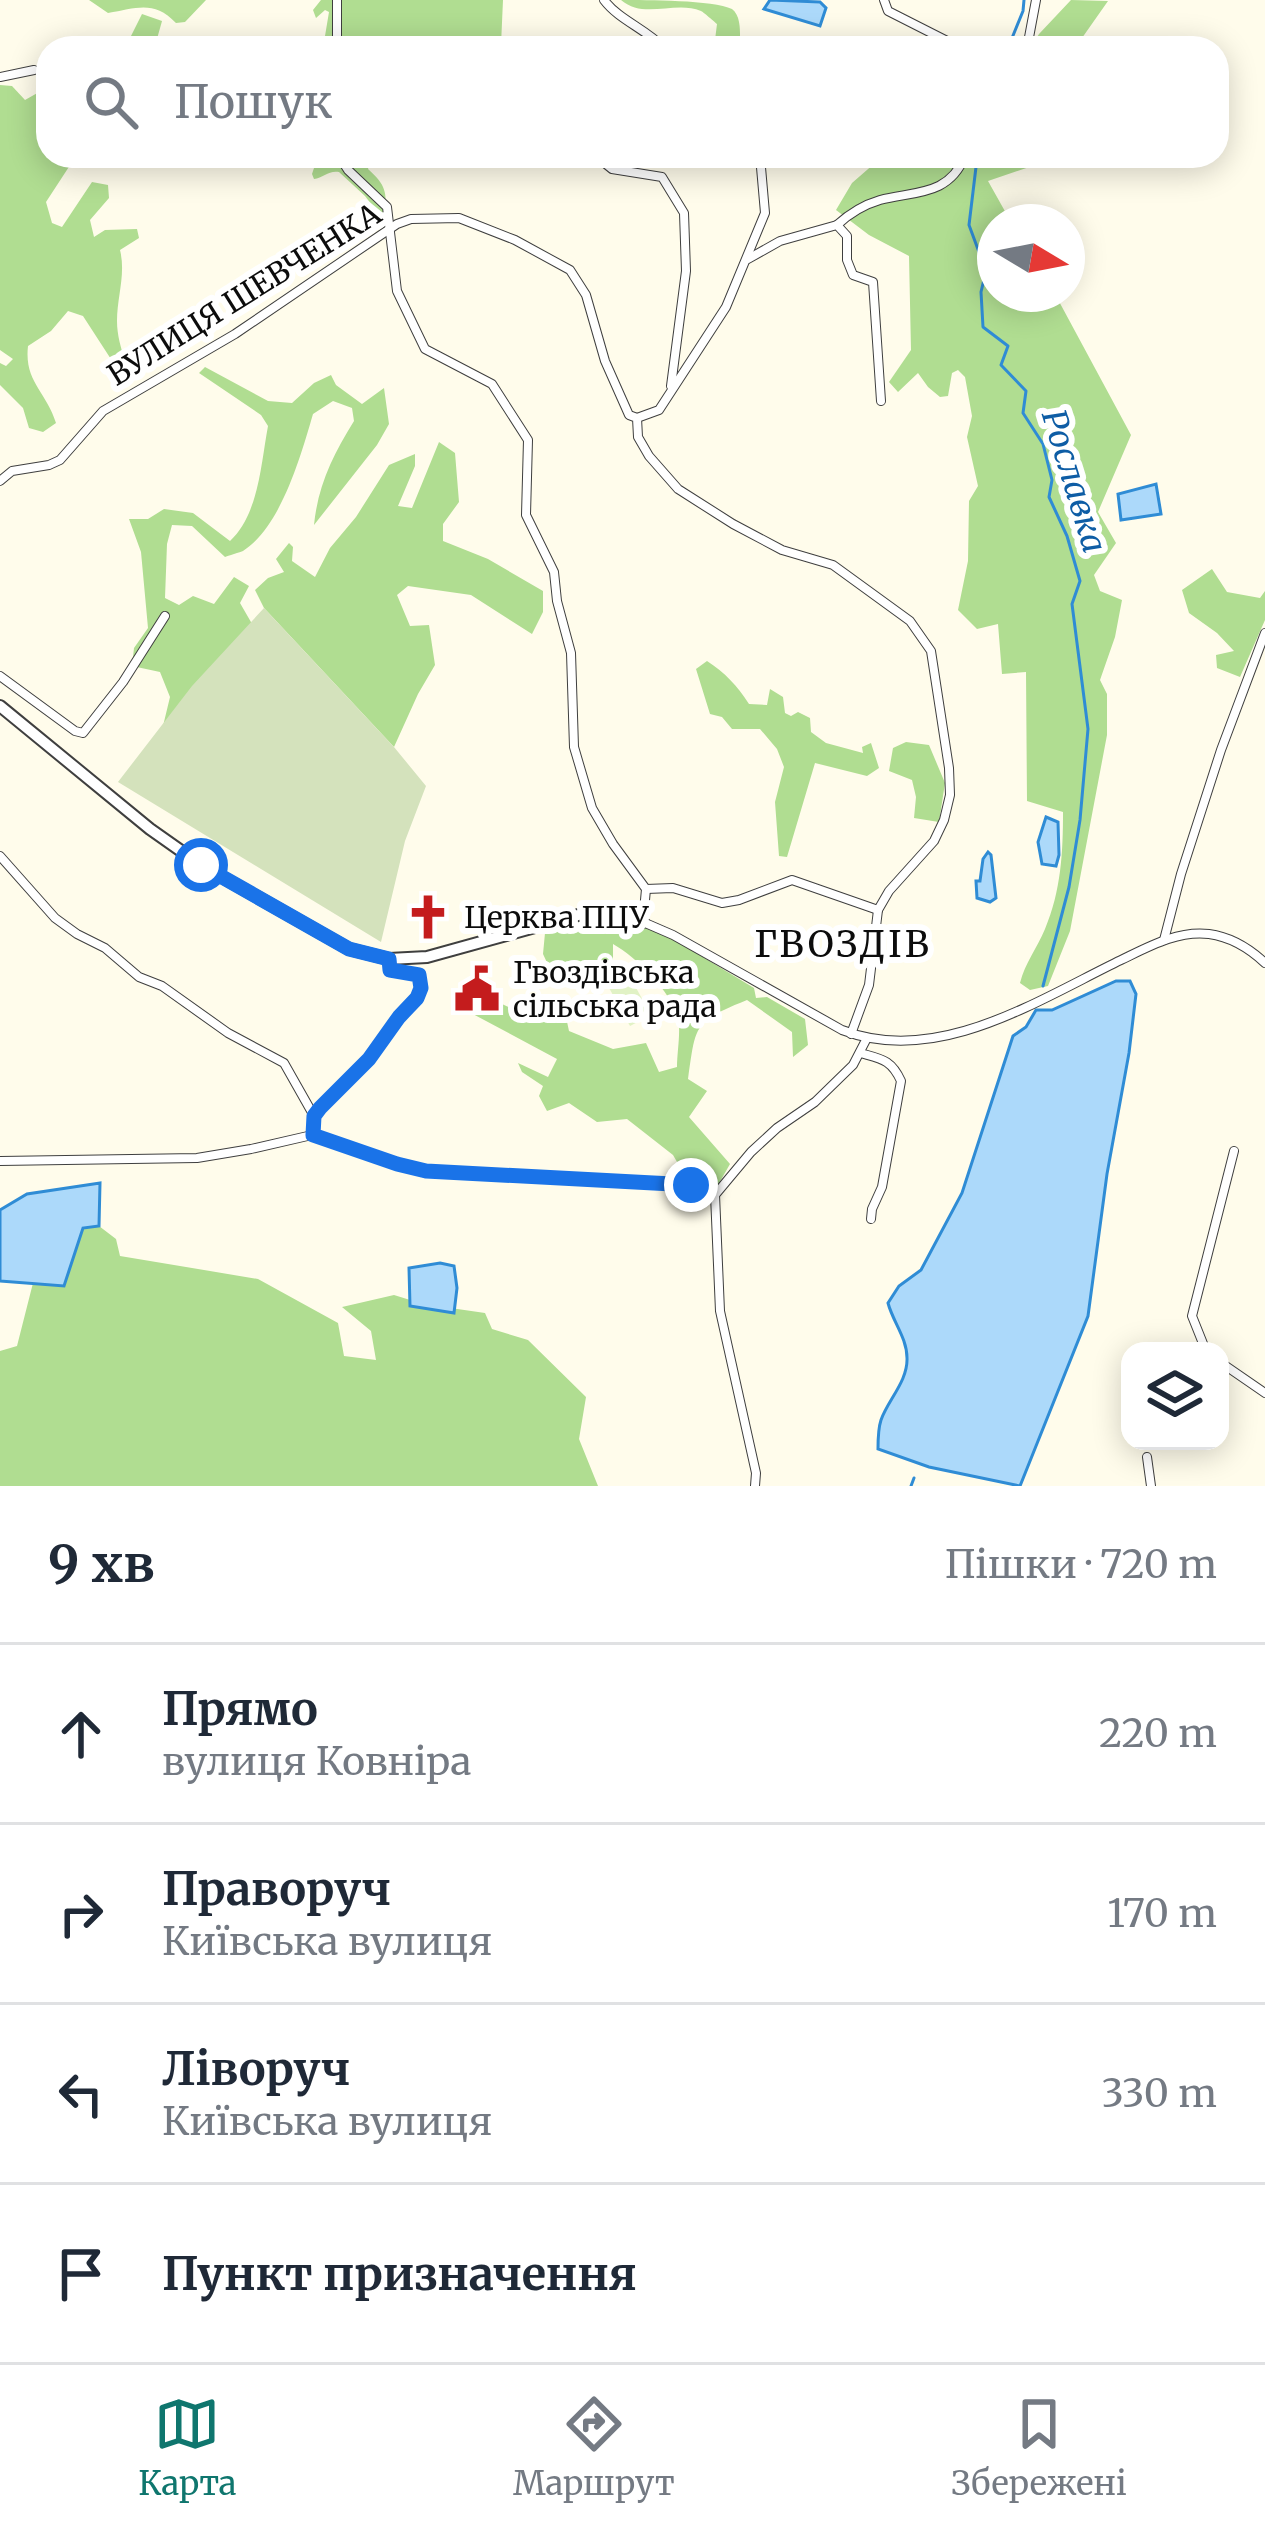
<!DOCTYPE html>
<html lang="uk">
<meta charset="utf-8">
<style>
:root{--surface:#fff;--page:#f6f6f7;--text:#1f2937;--muted:#747a83;--line:#e0e1e3;--accent:#0f766e}
body{margin:0;font-family:Merriweather,serif;background:var(--page);color:var(--text)}
.controls{position:absolute;right:36px;bottom:36px;display:grid;overflow:hidden;border-radius:24px;box-shadow:0 6px 30px #0003}
.controls button{width:108px;height:108px;display:grid;place-items:center;padding:0;border:0;border-bottom:3px solid var(--line);background:var(--surface);color:var(--text);font:60px sans-serif}
.compass{position:absolute;left:977px;top:204px;width:108px;height:108px;border-radius:50%;background:var(--surface);box-shadow:0 6px 30px #0003;rotate:100deg}
.stop{position:absolute;width:36px;height:36px;margin:-27px;border:9px solid #1a73e8;border-radius:50%;background:#fff}
.stop.end{background:#1a73e8;border-color:#fff;box-shadow:0 3px 12px #0008}
.list{margin:0;padding:0;list-style:none}
h2{display:flex;justify-content:space-between;align-items:center;height:156px;margin:0;padding:0 48px;font-size:51px}
h2 small{font-size:39px;font-weight:400;color:var(--muted)}
.list li{display:grid;grid-template-columns:78px 1fr auto;gap:36px;align-items:center;box-sizing:border-box;height:180px;padding:0 48px;border-top:3px solid var(--line)}
.list b{display:block;font-size:45px;white-space:nowrap}
.list p{margin:0;font-size:39px;white-space:nowrap;color:var(--muted)}
.list em{font-size:39px;font-style:normal;color:var(--muted)}
.icon{flex:none;width:66px;height:66px;fill:none;stroke:currentColor;stroke-width:2;stroke-linecap:round;stroke-linejoin:round}
.map{position:relative;flex:none;width:1265px;height:1486px;overflow:hidden}
.search{position:absolute;background:var(--surface);box-shadow:0 6px 30px #0003;left:36px;right:36px;top:36px;height:132px;display:flex;align-items:center;gap:30px;box-sizing:border-box;padding:0 42px;border-radius:36px;color:var(--muted);font-size:45px}
.sheet{height:876px;background:var(--surface)}
nav{display:flex;justify-content:space-around;align-items:center;box-sizing:border-box;height:168px;border-top:3px solid var(--line);background:var(--surface);font-size:33px;color:var(--muted)}
nav a{display:grid;justify-items:center;gap:6px}
nav .on{color:var(--accent)}
.map>svg:first-child{display:block}
.forest{fill:#b0dd91}
.cemetery{fill:#d4e2bc}
.pitch{fill:#e1f2c5}
.water{fill:#acd9fa;stroke:#2f8cd5;stroke-width:3}
.lines{fill:none;stroke-linecap:round;stroke-linejoin:round}
.stream{stroke:#2f8cd5;stroke-width:3}
.minor-casing{stroke:#3f3f3f;stroke-width:10}
.tertiary-casing{stroke:#3f3f3f;stroke-width:14}
.minor{stroke:#fff;stroke-width:8}
.tertiary{stroke:#fff;stroke-width:10}
.route{stroke:#1a73e8;stroke-width:15}
.labels{text-anchor:middle;dominant-baseline:central;stroke-width:12;stroke-linejoin:round;paint-order:stroke}
.street-label{font-size:30px;fill:#0c0c0c;stroke:#fff}
.poi-label{font-size:30px;fill:#0c0c0c;stroke:#fff;text-anchor:start}
.water-label{font-size:33px;font-style:italic;fill:#0e5da5;stroke:#fff}
.quarter-label{font-size:36px;letter-spacing:3px;fill:#0c0c0c;stroke:#fff}
</style>
<div class="map">
<svg width="1265" height="1486" viewBox="0 0 1265 1486">
<rect width="100%" height="100%" fill="#fffceb"/>
<g class="forest">
<path d="M89,0H206L185,22L176,23C154,0 137,8 108,13Z"/>
<path d="M321,0H503L501,45L499,48H323L329,12L325,10L316,18L313,10Z"/>
<path d="M621,0C647,0 713,0 732,9C740,15 740,28 740,37L735,44L714,48L717,24C716,23 702,11 701,11C675,0 644,20 621,0Z"/>
<path d="M1071,0L1108,1L1082,38L1049,37L1053,48H1030L1039,34Z"/>
<path d="M142,14L162,21L155,46L125,48Z"/>
<path d="M0,85L12,86L25,100L48,87V156H76L46,202L52,223L62,227L92,182L108,185L109,198L90,220L94,237L105,230L137,229L139,238L120,250C126,274 117,297 117,321C117,335 121,348 125,361L136,359L141,343L149,348L150,360L132,369L118,370L83,316L68,311L51,331L28,346C24,382 46,391 56,423L43,432L29,428L23,408L0,385V363L6,366L13,359L0,350Z"/>
<path d="M318,156H372L368,169C386,185 387,192 385,215L381,217L365,196L339,172C329,170 323,178 314,179L312,174Z"/>
<path d="M883,156H1052L1050,160L988,181L1011,222H995V294H1055L1131,435L1098,512L1116,543L1094,575L1100,591L1122,600L1115,637L1100,680L1107,694V735L1070,931L1048,986L1030,990L1020,983C1025,963 1037,948 1045,929C1061,891 1063,853 1063,812L1027,801L1026,672L1002,674L998,624L977,629L958,610L968,561L969,501L978,486L967,437L972,416L965,377L958,370L952,373L948,396L940,397L928,387L918,373L898,392L889,382L911,350L909,256L869,235L836,210L852,183Z"/>
<path d="M205,367L268,401L292,403L314,383L331,375L336,385L362,404L384,388L389,424L377,445L314,525C318,485 333,455 354,421L352,408L333,401L313,414C301,455 281,527 243,551C241,552 227,556 225,557L192,526L172,525L167,544L165,598L179,605L193,596L214,604L234,577L249,586L240,603L259,636L157,751L170,697L160,672L132,666L134,648L148,628L141,552L129,519H148L164,509L193,513L230,541C259,514 261,463 268,426L261,415L199,373Z"/>
<path d="M439,442L455,453L459,502L443,524V541L488,559L543,591V612L532,634L471,595L408,586L397,595L410,626L429,625L435,665L418,694L394,747L264,608L255,590L268,578L284,572L276,559L289,543L293,547L292,561L315,577L330,548L356,517L389,465L415,454V466L398,506L412,508Z"/>
<path d="M1212,569L1227,592L1260,598L1265,591V620L1240,677L1217,668L1216,655L1234,651L1217,633L1189,613L1182,590Z"/>
<path d="M707,661C725,673 737,685 749,704L767,705L770,689L783,697L785,713L791,716L798,712L810,718L811,732L826,743L863,753L862,747L871,743L879,768L867,776L815,763L787,857L779,856L775,802L784,767L777,749L760,729H732L722,717L710,714L696,669Z"/>
<path d="M906,742L929,745L945,783L939,822L914,818L916,797L912,780L889,771L893,748Z"/>
<path d="M578,920L601,927L618,922L644,926L673,939L754,988L756,998L767,997L805,1019L808,1045L793,1057L792,1032L747,1000C693,1022 696,1024 688,1079L707,1091L689,1117L730,1164L718,1185L684,1174L673,1155L627,1119L597,1122L569,1103L547,1111L539,1096L543,1086L522,1072L518,1063L548,1077L557,1059L471,1013L469,1002L482,1003L487,997L528,1016L544,1018L540,1002L555,999L566,1017L569,1031L613,1049L646,1043L659,1072L677,1067C677,1052 681,1032 678,1018C671,991 636,957 613,944V971L594,966L556,982L543,954L545,933L564,928Z"/>
<path d="M99,1226L116,1239L120,1256L258,1279L338,1323L344,1356L376,1360L371,1331L342,1307L394,1295L423,1304L485,1313L492,1329L528,1340L586,1397L579,1439L598,1486H0V1351L17,1346L33,1283L64,1286L83,1228Z"/>
</g>
<path class="cemetery" d="M264,608L394,747L426,786L405,841L381,942L118,782L192,686Z"/>
<path class="pitch" d="M629,975L651,1015L630,1026L608,986Z"/>
<g class="water">
<path d="M770,0L820,2L826,8L820,26L764,9Z"/>
<path d="M1156,484L1161,514L1121,520L1118,494Z"/>
<path d="M1046,817L1058,822L1059,855L1056,866L1042,864L1038,842Z"/>
<path d="M988,852L991,855L996,898L990,902L977,898L976,881H980L983,859Z"/>
<path d="M1116,981H1130L1136,994L1129,1053L1107,1174L1088,1316L1020,1486L929,1467L878,1449C878,1440 878,1429 881,1420C888,1400 908,1381 907,1358C907,1338 893,1322 888,1303L899,1286L921,1270L962,1193L1013,1036L1026,1027L1036,1010H1052Z"/>
<path d="M100,1183L99,1226L83,1228L64,1286L0,1281V1210L27,1194Z"/>
<path d="M440,1263L454,1266L457,1288L454,1313L410,1306L409,1268Z"/>
</g>
<g class="lines">
<g class="stream">
<path d="M1008,48L1023,11L1024,0"/>
<path d="M985,156L976,167L969,225L986,271L981,292L983,327L1008,346L1001,365L1026,391L1023,413L1043,444L1052,480L1049,497L1067,536L1080,581L1072,604L1088,729L1080,820L1069,887L1043,986"/>
<path d="M911,1486L914,1478"/>
</g>
<g class="minor-casing">
<g id="minor">
<path d="M337,0V48"/>
<path d="M604,0C619,20 646,29 664,48"/>
<path d="M884,0L888,11L961,48"/>
<path d="M1027,48L1036,0"/>
<path d="M0,77L34,70"/>
<path d="M339,156L348,170L387,207L397,291L425,349L492,384L528,440L526,515L554,572L557,601L571,653L574,747L592,808L613,844L646,889L643,922L673,935L842,1030C937,1067 1038,1000 1121,960C1148,947 1178,930 1209,934C1231,937 1249,948 1265,963"/>
<path d="M596,156L612,169L662,177L684,213L686,271L671,386"/>
<path d="M837,225C850,213 863,205 880,200C915,191 949,196 965,156"/>
<path d="M748,259L780,241L837,225L847,236V260L853,275L873,282L881,401"/>
<path d="M637,418L659,410L726,307L765,213L760,156"/>
<path d="M0,481L12,471L49,465L60,460L103,411L235,334L397,224L411,219L459,218L515,240L570,270L586,295L605,361L629,415L637,418L638,437L649,456L678,489L733,524L782,550L833,565L910,621L931,651L949,768L950,795L944,820L934,841L889,891L878,910L869,985L851,1034"/>
<path d="M0,676L75,731L83,733L123,682L165,616"/>
<path d="M0,856L55,918L77,934L105,948L139,977L162,986L228,1033L284,1063L314,1116"/>
<path d="M646,889L673,888L722,903L739,900L792,880L878,910"/>
<path d="M1164,940L1181,874L1221,750L1265,633"/>
<path d="M860,1053C881,1059 891,1059 901,1081L882,1187L872,1209L871,1219"/>
<path d="M312,1135L314,1116L320,1108L369,1059L399,1017L417,998L421,988L419,975L390,970L389,959"/>
<path d="M0,1161L197,1158L251,1149L312,1135L396,1164L426,1171L691,1185L715,1195"/>
<path d="M1206,1351L1192,1316L1234,1151"/>
<path d="M1220,1362L1265,1393"/>
<path d="M1147,1457L1151,1486"/>
<path d="M755,1486L756,1473L720,1311L715,1195L751,1152L777,1128L815,1102L853,1065L867,1038"/>
</g>
</g>
<g class="tertiary-casing">
<path id="tertiary" d="M0,706L150,829L201,865L349,949L389,959L427,957L582,914L614,916L643,922"/>
</g>
<use href="#minor" class="minor"/>
<use href="#tertiary" class="tertiary"/>
</g>
<g class="lines">
<path class="route" d="M201,865L349,949L389,959L390,970L419,975L421,988L417,998L399,1017L369,1059L320,1108L314,1116L313,1135L397,1164L426,1171L691,1185"/>
</g>
<defs>
<g id="church-bare" transform="scale(3.6)"><path d="M-1.2-6h2.4v3.5h3.3v2.4h-3.3V6h-2.4V-.1h-3.3v-2.4h3.3Z" fill="#c41c1d" stroke="#fff" stroke-width="2.5" paint-order="stroke"/></g>
<g id="civic-bare" transform="scale(3.6)"><path d="M-.6-6.5H3V-4.5H.6V-3L4-1V1h2V6H-6V1h2V-1L-.6-3ZM-1.2 2.5V6h2.4V2.5Z" fill="#c41c1d" stroke="#fff" stroke-width="2.5" paint-order="stroke"/></g>
</defs>
<g fill-rule="evenodd">
<use href="#church-bare" x="428" y="917"/>
<use href="#civic-bare" x="477" y="989"/>
</g>
<g class="labels">
<g class="street-label">
<text transform="translate(244 294) rotate(-32)">ВУЛИЦЯ ШЕВЧЕНКА</text>
</g>
<g class="poi-label">
<text x="464" y="917">Церква ПЦУ</text>
<text x="513" y="972">Гвоздівська<tspan x="513" dy="34">сільська рада</tspan></text>
</g>
<g class="water-label">
<text transform="translate(1074 481) rotate(73)">Рославка</text>
</g>
<g class="quarter-label">
<text x="843" y="944">ГВОЗДІВ</text>
</g>
</g>
</svg>
<div class="controls">
<button><svg class="icon" aria-label="layers" viewBox="0 0 24 24"><path d="M12 4l9 5-9 5-9-5zM3 14l9 5 9-5"/></svg></button>
</div>
<svg class="compass" viewBox="-18 -18 36 36"><path d="M0-13l5 13h-10z" fill="#e53935"/><path d="M0 13l5-13h-10z" fill="#747a83"/></svg>
<div class="stop" style="left:201px;top:865px"></div>
<div class="stop end" style="left:691px;top:1185px"></div>
<div class="search"><svg class="icon" aria-label="search" viewBox="0 0 24 24"><circle cx="10" cy="10" r="6"/><path d="M15 15l6 6"/></svg>Пошук</div>
</div>
<section class="sheet">
<h2>9 хв<small>Пішки · 720 m</small></h2>
<ul class="list">
<li><svg class="icon" aria-label="ahead" viewBox="0 0 24 24"><path d="M12 20V5M6 11l6-6 6 6"/></svg><div><b>Прямо</b><p>вулиця Ковніра</p></div><em>220 m</em></li>
<li><svg class="icon" aria-label="right" viewBox="0 0 24 24"><path d="M7 20v-9h11M14 6l5 5-5 5"/></svg><div><b>Праворуч</b><p>Київська вулиця</p></div><em>170 m</em></li>
<li><svg class="icon" aria-label="left" viewBox="0 0 24 24"><path d="M17 20v-9H6M10 6l-5 5 5 5"/></svg><div><b>Ліворуч</b><p>Київська вулиця</p></div><em>330 m</em></li>
<li><svg class="icon" aria-label="arrive" viewBox="0 0 24 24"><path d="M6 21V4h12l-3 4 3 4H6"/></svg><div><b>Пункт призначення</b></div></li>
</ul>
</section>
<nav>
<a class="on"><svg class="icon" aria-label="map" viewBox="0 0 24 24"><path d="M3 6l6-2 6 2 6-2v14l-6 2-6-2-6 2zM9 4v14M15 6v14"/></svg>Карта</a>
<a><svg class="icon" aria-label="directions" viewBox="0 0 24 24"><path d="M12 3l9 9-9 9-9-9zM9 14v-3h6M13 9l2 2-2 2"/></svg>Маршрут</a>
<a><svg class="icon" aria-label="saved" viewBox="0 0 24 24"><path d="M7 4h10v16l-5-4-5 4z"/></svg>Збережені</a>
</nav>
